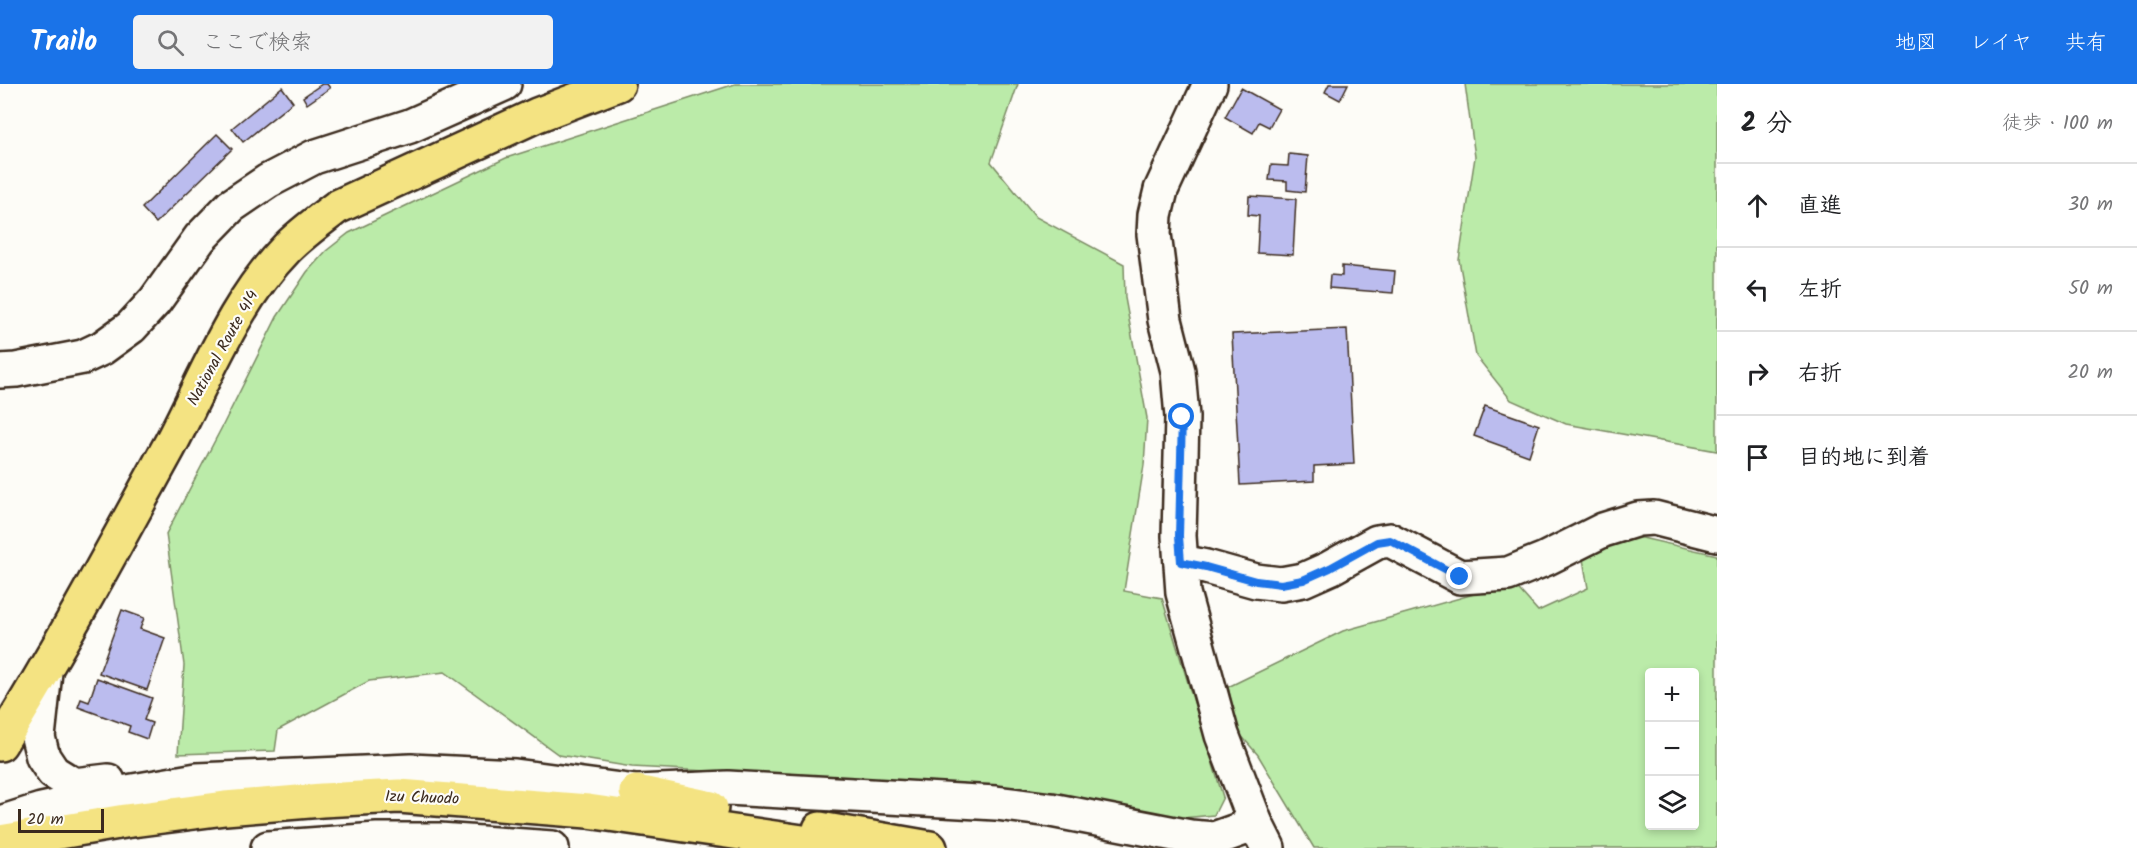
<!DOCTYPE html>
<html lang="ja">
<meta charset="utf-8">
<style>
:root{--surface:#fff;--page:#f2f2f2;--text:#202124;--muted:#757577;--line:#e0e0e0;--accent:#1a73e8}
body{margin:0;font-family:Kalam,"Klee One",sans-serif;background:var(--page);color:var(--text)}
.controls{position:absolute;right:18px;bottom:18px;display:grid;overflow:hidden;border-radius:6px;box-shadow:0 3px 9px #0003}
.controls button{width:54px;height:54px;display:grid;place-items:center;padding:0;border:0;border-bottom:2px solid var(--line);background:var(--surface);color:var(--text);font:30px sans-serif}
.scale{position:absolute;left:18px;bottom:15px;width:86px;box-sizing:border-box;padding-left:6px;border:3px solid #3b2a1e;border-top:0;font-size:16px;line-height:21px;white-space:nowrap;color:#3b2a1e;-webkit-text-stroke:4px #fdfcf7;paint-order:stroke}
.stop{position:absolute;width:18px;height:18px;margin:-14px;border:4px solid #1a73e8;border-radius:50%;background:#fff}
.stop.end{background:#1a73e8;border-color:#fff;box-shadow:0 2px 6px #0008}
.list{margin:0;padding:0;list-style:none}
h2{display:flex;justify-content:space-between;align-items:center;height:78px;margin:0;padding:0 24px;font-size:26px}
h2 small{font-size:20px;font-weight:400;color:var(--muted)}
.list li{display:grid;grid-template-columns:39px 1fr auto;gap:18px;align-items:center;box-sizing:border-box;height:84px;padding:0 24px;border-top:2px solid var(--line)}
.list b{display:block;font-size:22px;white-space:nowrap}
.list em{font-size:20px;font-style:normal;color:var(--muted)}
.icon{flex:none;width:33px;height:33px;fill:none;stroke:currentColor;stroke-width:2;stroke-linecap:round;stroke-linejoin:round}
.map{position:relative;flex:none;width:1717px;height:764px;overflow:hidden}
header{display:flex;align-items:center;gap:36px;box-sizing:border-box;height:84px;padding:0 30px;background:var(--accent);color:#fff}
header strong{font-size:28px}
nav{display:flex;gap:33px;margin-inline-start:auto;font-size:21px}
.search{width:420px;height:54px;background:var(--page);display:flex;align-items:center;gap:15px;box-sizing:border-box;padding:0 21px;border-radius:6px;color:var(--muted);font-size:22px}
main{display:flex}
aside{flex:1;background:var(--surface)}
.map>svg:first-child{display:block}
.green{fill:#bbeba9;stroke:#7b8a64;stroke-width:1.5;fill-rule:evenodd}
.building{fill:#bbbcee;stroke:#3b2a1e;stroke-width:1.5}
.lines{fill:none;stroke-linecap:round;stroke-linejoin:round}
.minor-casing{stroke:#3b2a1e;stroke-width:38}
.highway-casing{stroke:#3b2a1e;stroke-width:38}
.minor{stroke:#fdfcf7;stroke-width:33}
.highway{stroke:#f4e382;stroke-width:33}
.route{stroke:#1a73e8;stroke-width:8}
.labels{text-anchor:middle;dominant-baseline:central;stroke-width:4.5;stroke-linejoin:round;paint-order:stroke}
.street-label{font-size:16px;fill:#3b2a1e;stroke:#fdfcf7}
</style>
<header>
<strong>Trailo</strong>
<div class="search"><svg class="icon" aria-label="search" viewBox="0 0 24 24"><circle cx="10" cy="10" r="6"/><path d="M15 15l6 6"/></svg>ここで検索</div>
<nav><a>地図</a><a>レイヤ</a><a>共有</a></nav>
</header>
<main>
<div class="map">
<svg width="1717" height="764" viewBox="0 0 1717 764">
<rect width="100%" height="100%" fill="#fdfcf7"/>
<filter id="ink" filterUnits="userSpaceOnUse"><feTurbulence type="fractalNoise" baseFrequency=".0167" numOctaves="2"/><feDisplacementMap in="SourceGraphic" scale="12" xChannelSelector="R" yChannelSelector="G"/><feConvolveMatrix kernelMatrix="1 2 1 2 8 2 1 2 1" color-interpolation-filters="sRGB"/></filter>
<g filter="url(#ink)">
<g class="green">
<path d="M735,0H1018L991,78L1036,133L1124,180L1125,214L1147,334L1144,381L1124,507L1162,514L1223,713L1214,731L1182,734L1051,708L951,700L632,683L559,671L445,588L369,597L278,646L275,667L178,670L184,581L166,450L222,343L277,233L307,188L326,167L349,149L506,74Z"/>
<path d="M1465,0H1717V367L1566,340L1511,316L1476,272L1459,176L1475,73Z"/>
<path d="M1629,451L1717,471V764H1314L1258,671L1238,648L1228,603L1343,547L1513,499L1538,527L1588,504L1583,475L1607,455ZM1650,588H1694V742H1650Z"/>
</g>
<g class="building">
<path d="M322,0H327L330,4L307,20L303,13Z"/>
<path d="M1329,0H1348L1340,16L1325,8Z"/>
<path d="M282,3L293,18L243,58L232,44Z"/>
<path d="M1241,4L1279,25L1269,43L1259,38L1253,49L1225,33Z"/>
<path d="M217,50L232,65L156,139L142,124Z"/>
<path d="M1289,70L1308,72L1305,108L1287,106V97L1269,96L1271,81L1288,82Z"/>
<path d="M1249,112L1296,115L1293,171L1257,169L1259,132L1248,131Z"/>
<path d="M1342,182L1395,187L1393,209L1329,204L1330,191L1342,192Z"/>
<path d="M1347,245L1354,380L1314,382V397L1240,401L1232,250Z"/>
<path d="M1485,322L1539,341L1529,372L1474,352Z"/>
<path d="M122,526L144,534L140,545L165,554L147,606L99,589Z"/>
<path d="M97,594L152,614L144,636L152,639L147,655L128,648L130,642L78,623L81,615L89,618Z"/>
</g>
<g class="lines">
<g class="minor-casing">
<g id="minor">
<path d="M1210,0L1161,106L1155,131L1154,150L1165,236L1178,287L1182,333L1179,452L1183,509L1222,651L1256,740L1268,764"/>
<path d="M0,287L16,286L83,273L102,264L131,243L155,217L200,154L231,122L268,97L314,73L410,42L504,0"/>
<path d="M1181,478L1206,483L1256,497L1281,500L1303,496L1330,484L1377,458L1390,456L1460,493L1508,490L1545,475L1603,446L1638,435L1654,434L1717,450"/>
<path d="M45,588L38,653L43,673L53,688L74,701L108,697"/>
<path d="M0,739L41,726L110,711L197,696L411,687L515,692L636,708L728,704L996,719L1051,726L1190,753L1214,755L1256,740"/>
<path d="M268,764L377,756H439L552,764"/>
</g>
</g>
<g class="highway-casing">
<g id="highway">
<path d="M0,660C60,564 114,463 169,363C205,296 233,219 287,164C302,149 320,136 337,123L537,31L618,0"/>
<path d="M636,708L711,724"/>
<path d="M820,745L930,764"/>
<path d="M0,758L125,737L225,724L322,716L399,712L588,727L844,764"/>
</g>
</g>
<use href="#minor" class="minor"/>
<use href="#highway" class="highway"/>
</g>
</g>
<g class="lines" filter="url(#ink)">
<path class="route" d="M1182,333L1179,452L1181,478L1206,483L1256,497L1281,500L1303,496L1330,484L1377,458L1390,456L1460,493"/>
</g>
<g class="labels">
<g class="street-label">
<text transform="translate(223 264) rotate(-61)">National Route 414</text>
<text transform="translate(422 714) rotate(2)">Izu Chuodo</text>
</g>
</g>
</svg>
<div class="controls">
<button>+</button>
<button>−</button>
<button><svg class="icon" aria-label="layers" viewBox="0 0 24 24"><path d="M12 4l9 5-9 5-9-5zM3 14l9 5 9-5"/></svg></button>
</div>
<div class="scale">20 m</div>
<div class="stop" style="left:1182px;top:333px"></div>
<div class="stop end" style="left:1460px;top:493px"></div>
</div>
<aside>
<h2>2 分<small>徒歩 · 100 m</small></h2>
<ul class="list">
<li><svg class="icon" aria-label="ahead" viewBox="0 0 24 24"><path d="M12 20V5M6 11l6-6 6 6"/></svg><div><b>直進</b></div><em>30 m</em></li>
<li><svg class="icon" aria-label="left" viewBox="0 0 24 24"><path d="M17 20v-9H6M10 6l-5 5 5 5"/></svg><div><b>左折</b></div><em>50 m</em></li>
<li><svg class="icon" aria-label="right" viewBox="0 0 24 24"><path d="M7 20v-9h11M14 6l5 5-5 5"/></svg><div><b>右折</b></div><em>20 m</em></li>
<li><svg class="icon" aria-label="arrive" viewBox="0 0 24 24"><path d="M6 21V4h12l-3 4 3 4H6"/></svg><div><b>目的地に到着</b></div></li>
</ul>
</aside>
</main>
